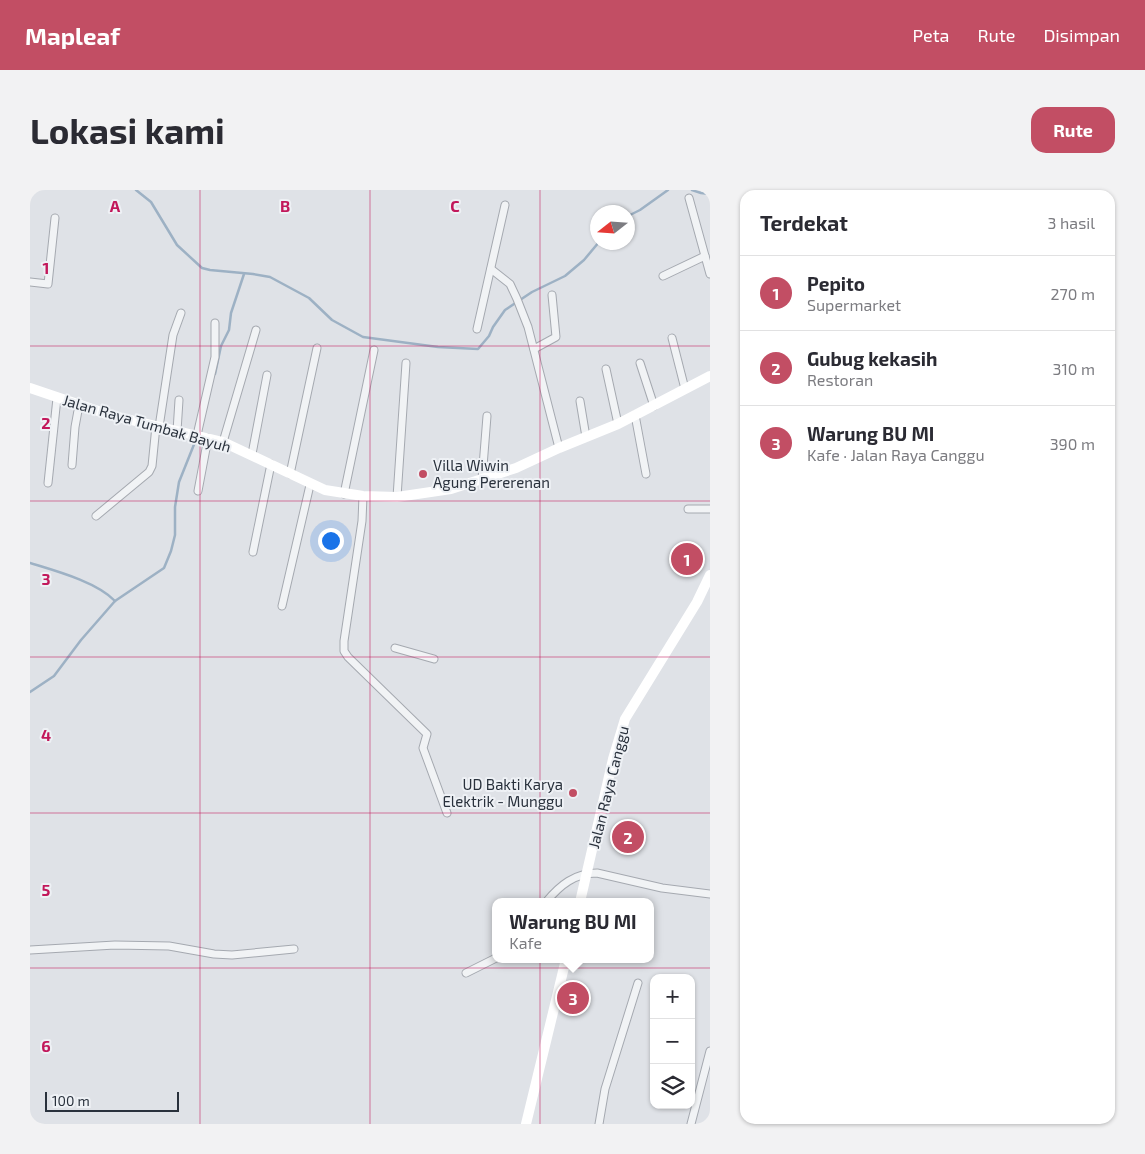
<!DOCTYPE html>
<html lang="id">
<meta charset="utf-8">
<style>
:root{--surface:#fff;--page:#f2f2f3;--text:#2b2b33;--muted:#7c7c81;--line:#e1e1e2;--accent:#c24e64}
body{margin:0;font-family:"Exo 2",sans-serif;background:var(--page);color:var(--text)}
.controls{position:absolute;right:15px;bottom:15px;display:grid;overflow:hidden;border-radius:10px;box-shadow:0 1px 4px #0004}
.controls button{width:45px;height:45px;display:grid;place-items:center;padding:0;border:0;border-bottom:1px solid var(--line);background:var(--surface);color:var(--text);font:25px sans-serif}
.compass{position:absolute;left:560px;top:15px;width:45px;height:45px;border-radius:50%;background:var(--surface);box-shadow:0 1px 4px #0004;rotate:253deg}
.scale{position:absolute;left:15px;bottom:12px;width:134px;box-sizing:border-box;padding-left:5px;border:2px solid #29313c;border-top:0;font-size:14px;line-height:18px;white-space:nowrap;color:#29313c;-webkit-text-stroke:4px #eef1f5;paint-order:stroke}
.you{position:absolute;left:300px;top:350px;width:18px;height:18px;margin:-12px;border:4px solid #fff;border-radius:50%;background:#1a73e8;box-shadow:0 0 0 8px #1a73e833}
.badge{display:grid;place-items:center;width:32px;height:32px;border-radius:50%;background:var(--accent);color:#fff;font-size:16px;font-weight:700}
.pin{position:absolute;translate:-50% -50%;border:2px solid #fff;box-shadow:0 1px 5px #0006}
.popup{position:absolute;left:462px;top:708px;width:162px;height:65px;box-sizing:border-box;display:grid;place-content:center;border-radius:10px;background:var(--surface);filter:drop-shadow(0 1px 4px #0005);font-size:16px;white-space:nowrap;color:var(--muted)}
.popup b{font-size:19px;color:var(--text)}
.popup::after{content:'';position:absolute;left:50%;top:100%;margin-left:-10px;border:10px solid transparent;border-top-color:var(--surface)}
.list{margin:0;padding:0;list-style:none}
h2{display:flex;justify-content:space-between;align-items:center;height:65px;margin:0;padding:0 20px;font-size:21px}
h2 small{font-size:16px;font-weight:400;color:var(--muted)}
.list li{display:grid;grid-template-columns:32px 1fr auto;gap:15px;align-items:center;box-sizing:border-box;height:75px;padding:0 20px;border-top:1px solid var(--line)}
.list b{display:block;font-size:19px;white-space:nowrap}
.list p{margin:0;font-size:16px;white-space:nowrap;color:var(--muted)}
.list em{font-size:16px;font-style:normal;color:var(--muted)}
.icon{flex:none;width:28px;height:28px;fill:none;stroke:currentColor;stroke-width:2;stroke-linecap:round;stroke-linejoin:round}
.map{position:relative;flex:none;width:680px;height:934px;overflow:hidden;border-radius:15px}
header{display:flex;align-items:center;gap:30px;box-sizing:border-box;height:70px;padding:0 25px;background:var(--accent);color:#fff}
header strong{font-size:24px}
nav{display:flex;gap:28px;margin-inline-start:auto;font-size:18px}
.intro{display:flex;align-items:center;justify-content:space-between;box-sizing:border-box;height:120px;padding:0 30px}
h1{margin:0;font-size:35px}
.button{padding:12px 22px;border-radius:15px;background:var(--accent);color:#fff;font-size:18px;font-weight:700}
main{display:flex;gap:30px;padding:0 30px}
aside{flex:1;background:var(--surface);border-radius:15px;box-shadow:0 1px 4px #0004}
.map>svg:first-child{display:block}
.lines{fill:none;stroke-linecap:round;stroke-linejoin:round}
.stream{stroke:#9db1c4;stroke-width:2.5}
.street-casing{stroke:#a5a9b0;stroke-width:9}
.street{stroke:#f1f3f5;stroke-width:7}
.secondary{stroke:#fff;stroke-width:10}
.grid{fill:none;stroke:#c2185b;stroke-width:1;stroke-opacity:0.55}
.poi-dot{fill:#c24e64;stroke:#eef1f5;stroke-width:2}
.labels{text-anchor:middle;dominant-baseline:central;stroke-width:4;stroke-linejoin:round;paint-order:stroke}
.street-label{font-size:15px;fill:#29313c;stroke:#eef1f5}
.poi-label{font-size:15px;fill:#29313c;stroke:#eef1f5;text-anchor:start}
.grid-label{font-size:16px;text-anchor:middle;font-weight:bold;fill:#c2185b;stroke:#eef1f5;stroke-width:4;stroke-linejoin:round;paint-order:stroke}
</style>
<header>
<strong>Mapleaf</strong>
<nav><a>Peta</a><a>Rute</a><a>Disimpan</a></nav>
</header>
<div class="intro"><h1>Lokasi kami</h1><a class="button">Rute</a></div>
<main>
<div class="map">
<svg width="680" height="934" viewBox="0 0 680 934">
<rect width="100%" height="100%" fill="#dfe2e7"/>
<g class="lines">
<g class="stream">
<path d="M106,0L121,12L147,55L172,78L180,80L223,84L240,87L279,108L302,130L333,147L408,157L448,159L459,146L463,137L475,120L502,102L535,86L554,70L569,52"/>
<path d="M662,0L671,3L680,4"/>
<path d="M598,26L610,20L638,0"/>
<path d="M185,184L191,156L199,140L201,123L214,84"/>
<path d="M0,373C26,381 67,392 85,411"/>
<path d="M0,502L24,486L51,450L85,411L134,378L141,361L145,345V317L149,292L167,247"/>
</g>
<g class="street-casing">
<g id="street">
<path d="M659,8L680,84"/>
<path d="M461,79L480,94L487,109L498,137L529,258"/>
<path d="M633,86L675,66"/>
<path d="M0,92L18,94L25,28"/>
<path d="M447,139L475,15"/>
<path d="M642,148L655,199"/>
<path d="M504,159L526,147L522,105"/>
<path d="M610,173L624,216"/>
<path d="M576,179L588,234"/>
<path d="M550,211L556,247"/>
<path d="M605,225L616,284"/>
<path d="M129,237L143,145L151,123"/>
<path d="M147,241L149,210"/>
<path d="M167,245L185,167V133"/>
<path d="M193,252L226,140"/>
<path d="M222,264L237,185"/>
<path d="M42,275L45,237L49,215"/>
<path d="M260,284L287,158"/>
<path d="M452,289L457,226"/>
<path d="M18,293L27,208"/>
<path d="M168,301L178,248"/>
<path d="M314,304L344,160"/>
<path d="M333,306L332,331L314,451V461L318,467L397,544L393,558L417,623"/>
<path d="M367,307L376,173"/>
<path d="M658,319H680"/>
<path d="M66,326L119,282L122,276L126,236"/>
<path d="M223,362L241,274"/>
<path d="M252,416L280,295"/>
<path d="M365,458L404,469"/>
<path d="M516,712C530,695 545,683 567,683L632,698L680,704"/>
<path d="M0,760L85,755L139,756L184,764L202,765L264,759"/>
<path d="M436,783L466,768"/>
<path d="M569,934L575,899L608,793"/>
<path d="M661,934L680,861"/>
</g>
</g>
<use href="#street" class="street"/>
<g class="secondary">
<path d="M0,198L80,225L193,252L295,300L333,306L367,307L421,299L486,278L529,258L588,234L680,186"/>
<path d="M550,712L583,569L595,529L667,412L680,385"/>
<path d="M496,934L536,769"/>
</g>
</g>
<path class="grid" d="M170,0V934M340,0V934M510,0V934M0,156H680M0,311H680M0,467H680M0,623H680M0,778H680"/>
<g class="poi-dot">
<circle cx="393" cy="284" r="5"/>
<circle cx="543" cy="603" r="5"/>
</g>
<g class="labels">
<g class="street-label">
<text transform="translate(117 233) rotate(16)">Jalan Raya Tumbak Bayuh</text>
<text transform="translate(578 597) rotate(-76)">Jalan Raya Canggu</text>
</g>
<g class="poi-label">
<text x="403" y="275">Villa Wiwin<tspan x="403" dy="17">Agung Pererenan</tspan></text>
<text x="533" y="594" text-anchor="end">UD Bakti Karya<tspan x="533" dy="17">Elektrik - Munggu</tspan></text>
</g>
</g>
<g class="grid-label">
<text x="85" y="22">A</text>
<text x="255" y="22">B</text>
<text x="425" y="22">C</text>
<text x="16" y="84">1</text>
<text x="16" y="239">2</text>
<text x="16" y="395">3</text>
<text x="16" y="551">4</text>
<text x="16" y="706">5</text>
<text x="16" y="862">6</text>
</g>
</svg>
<div class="controls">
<button>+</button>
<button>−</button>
<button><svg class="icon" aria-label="layers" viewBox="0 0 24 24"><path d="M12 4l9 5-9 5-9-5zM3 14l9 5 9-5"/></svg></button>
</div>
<svg class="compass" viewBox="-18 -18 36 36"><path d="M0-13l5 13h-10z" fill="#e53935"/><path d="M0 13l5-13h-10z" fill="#7c7c81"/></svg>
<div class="scale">100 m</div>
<div class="you"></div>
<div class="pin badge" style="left:657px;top:369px">1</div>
<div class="pin badge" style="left:598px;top:647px">2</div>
<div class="pin badge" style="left:543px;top:808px">3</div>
<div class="popup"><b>Warung BU MI</b>Kafe</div>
</div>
<aside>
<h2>Terdekat<small>3 hasil</small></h2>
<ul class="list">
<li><span class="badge">1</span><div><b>Pepito</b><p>Supermarket</p></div><em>270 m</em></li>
<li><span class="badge">2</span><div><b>Gubug kekasih</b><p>Restoran</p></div><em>310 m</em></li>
<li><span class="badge">3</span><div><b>Warung BU MI</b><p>Kafe · Jalan Raya Canggu</p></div><em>390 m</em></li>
</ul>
</aside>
</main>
